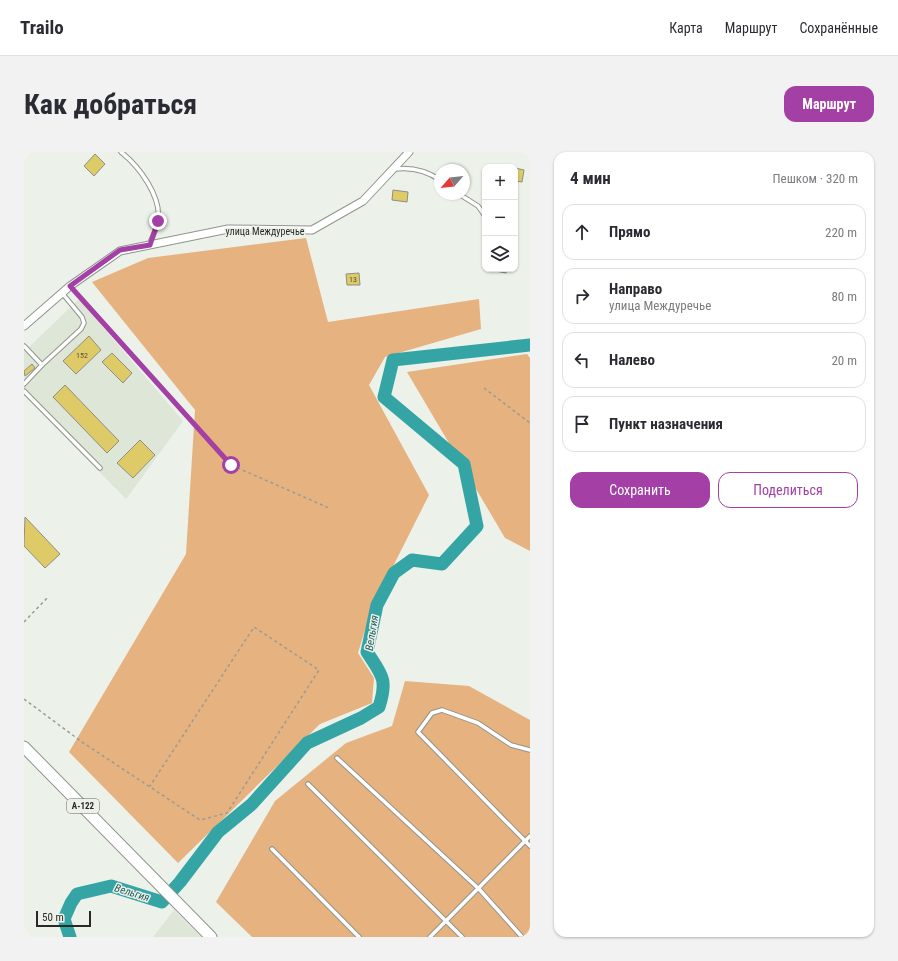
<!DOCTYPE html>
<html lang="ru">
<meta charset="utf-8">
<style>
:root{--surface:#fff;--page:#f2f2f3;--text:#2b2b33;--muted:#7c7c81;--line:#e1e1e2;--accent:#a33fa5}
body{margin:0;font-family:"Roboto Condensed",sans-serif;background:var(--page);color:var(--text)}
.controls{position:absolute;right:12px;top:12px;display:grid;overflow:hidden;border-radius:8px;box-shadow:0 1px 3px #0004}
.controls button{width:36px;height:36px;display:grid;place-items:center;padding:0;border:0;border-bottom:1px solid var(--line);background:var(--surface);color:var(--text);font:20px sans-serif}
.compass{position:absolute;left:410px;top:12px;width:36px;height:36px;border-radius:50%;background:var(--surface);box-shadow:0 1px 3px #0004;rotate:242deg}
.scale{position:absolute;left:12px;bottom:10px;width:55px;box-sizing:border-box;padding-left:4px;border:2px solid #282a27;border-top:0;font-size:11px;line-height:14px;white-space:nowrap;color:#282a27;-webkit-text-stroke:3px #ecf1e9;paint-order:stroke}
.stop{position:absolute;width:12px;height:12px;margin:-9px;border:3px solid #a33fa5;border-radius:50%;background:#fff}
.stop.end{background:#a33fa5;border-color:#fff;box-shadow:0 1px 4px #0008}
.list{margin:0;padding:0;list-style:none}
h2{display:flex;justify-content:space-between;align-items:center;height:52px;margin:0;padding:0 16px;font-size:17px}
h2 small{font-size:13px;font-weight:400;color:var(--muted)}
.list li{display:grid;grid-template-columns:26px 1fr auto;gap:12px;align-items:center;box-sizing:border-box;height:56px;margin:0 8px 8px;padding:0 8px;border:1px solid var(--line);border-radius:12px}
.list b{display:block;font-size:15px;white-space:nowrap}
.list p{margin:0;font-size:13px;white-space:nowrap;color:var(--muted)}
.list em{font-size:13px;font-style:normal;color:var(--muted)}
.actions{display:flex;gap:8px;padding:12px 16px}
.actions a{flex:1;padding:9px 0;border:1px solid var(--accent);border-radius:12px;text-align:center;font-size:14px;color:var(--accent)}
.actions .main{background:var(--accent);color:#fff}
.icon{flex:none;width:22px;height:22px;fill:none;stroke:currentColor;stroke-width:2;stroke-linecap:round;stroke-linejoin:round}
.map{position:relative;flex:none;width:506px;height:785px;overflow:hidden;border-radius:12px}
header{display:flex;align-items:center;gap:24px;box-sizing:border-box;height:56px;padding:0 20px;background:var(--surface);border-bottom:1px solid var(--line)}
header strong{font-size:19px}
nav{display:flex;gap:22px;margin-inline-start:auto;font-size:14px}
.intro{display:flex;align-items:center;justify-content:space-between;box-sizing:border-box;height:96px;padding:0 24px}
h1{margin:0;font-size:28px}
.button{padding:10px 18px;border-radius:12px;background:var(--accent);color:#fff;font-size:14px;font-weight:700}
main{display:flex;gap:24px;padding:0 24px}
aside{flex:1;background:var(--surface);border-radius:12px;box-shadow:0 1px 3px #0004}
.map>svg:first-child{display:block}
.built{fill:#dee6d7}
.green{fill:#e6b27f}
.lines{fill:none;stroke-linecap:round;stroke-linejoin:round}
.river{stroke:#35a4a5;stroke-width:13}
.building{fill:#deca67;stroke:#8f8e85}
.lane-casing{stroke:#90958d;stroke-width:5.5}
.street-casing{stroke:#90958d;stroke-width:9}
.primary-casing{stroke:#90958d;stroke-width:13}
.path{stroke:#989c96;stroke-width:1.5;stroke-dasharray:3 3;stroke-linecap:butt}
.lane{stroke:#fff;stroke-width:3.5}
.street{stroke:#fff;stroke-width:7}
.primary{stroke:#fff;stroke-width:11}
.route{stroke:#a33fa5;stroke-width:5}
.labels{text-anchor:middle;dominant-baseline:central;stroke-width:3;stroke-linejoin:round;paint-order:stroke}
.number-label{font-size:8px;fill:#565237}
.shield{fill:#ecf1e9;stroke:#636661;stroke-width:1}
.shield-label{font-size:9px;font-weight:bold;fill:#282a27}
.street-label{font-size:10px;fill:#282a27;stroke:#ecf1e9}
.water-label{font-size:11px;font-style:italic;fill:#235e5f;stroke:#ecf1e9}
</style>
<header>
<strong>Trailo</strong>
<nav><a>Карта</a><a>Маршрут</a><a>Сохранённые</a></nav>
</header>
<div class="intro"><h1>Как добраться</h1><a class="button">Маршрут</a></div>
<main>
<div class="map">
<svg width="506" height="785" viewBox="0 0 506 785">
<rect width="100%" height="100%" fill="#ecf1e9"/>
<g class="built">
<path d="M55,147L159,269L102,347L0,243V200Z"/>
<path d="M150,758L177,785H129Z"/>
</g>
<g class="green">
<path d="M282,86L304,170L455,147L457,177L361,205L345,233L405,343L347,458L334,501L350,526L348,551L296,572L154,711L45,600L162,402L171,258L68,130L124,106Z"/>
<path d="M503,202L506,206V399L481,386L383,220Z"/>
<path d="M381,529L445,534L506,568V785H228L192,750L251,649L322,591L368,574Z"/>
</g>
<g class="lines">
<path class="river" d="M46,785L40,767L47,751L53,742L87,734L138,750L156,730L194,680L228,652L283,591L337,566L355,555C364,527 358,523 343,500L353,453L370,421L388,408L418,412L453,374L440,312L360,245L369,208L506,193"/>
</g>
<g class="building">
<path d="M71,2L81,12L70,24L60,14Z"/>
<path d="M491,16L500,18L498,30L491,29Z"/>
<path d="M369,38L384,40L383,50L368,48Z"/>
<path d="M466,117H483L482,121L466,118Z"/>
<path d="M335,121L336,133H323L322,122Z"/>
<path d="M65,184L77,198L52,222L39,209Z"/>
<path d="M88,201L108,221L99,231L78,210Z"/>
<path d="M8,212L11,216L1,224L0,219Z"/>
<path d="M41,233L95,289L83,301L29,245Z"/>
<path d="M116,288L131,303L109,326L93,311Z"/>
<path d="M1,365L36,402L21,416L0,394Z"/>
</g>
<g class="lines">
<g class="lane-casing">
<g id="lane">
<path d="M97,0C115,14 138,45 134,69C133,77 128,85 125,93"/>
<path d="M371,17C387,15 403,19 416,28"/>
<path d="M435,42L454,54L461,64"/>
<path d="M0,194L18,213L57,177L60,171L58,165L38,141"/>
<path d="M0,232L18,213"/>
<path d="M0,239L76,316"/>
<path d="M506,598L487,593L454,571L418,558L408,561L394,580L506,694"/>
<path d="M313,606L455,737L498,785"/>
<path d="M284,632L438,785"/>
<path d="M248,697L335,785"/>
<path d="M406,785L506,684"/>
</g>
</g>
<g class="street-casing">
<path id="street" d="M0,174L46,134L96,99L204,77L288,78L339,49L385,0"/>
</g>
<g class="primary-casing">
<path id="primary" d="M0,595L187,785"/>
</g>
<g class="path">
<path d="M51,140L207,313L305,356"/>
<path d="M460,236L506,271"/>
<path d="M0,470L25,444"/>
<path d="M0,547L58,590L176,668L203,661L295,518L230,475L126,634"/>
</g>
<use href="#lane" class="lane"/>
<use href="#street" class="street"/>
<use href="#primary" class="primary"/>
</g>
<g class="lines">
<path class="route" d="M134,69L126,93L96,98L46,134L207,313"/>
</g>
<g class="labels">
<g class="number-label">
<text x="329" y="127">13</text>
<text x="58" y="203">152</text>
</g>
<rect class="shield" x="43" y="647" width="32" height="14" rx="3"/>
<g class="shield-label">
<text x="59" y="654">А-122</text>
</g>
<g class="street-label">
<text x="241" y="79">улица Междуречье</text>
</g>
<g class="water-label">
<text transform="translate(348 481) rotate(-81)">Вельгия</text>
<text transform="translate(108 741) rotate(17)">Вельгия</text>
</g>
</g>
</svg>
<div class="controls">
<button>+</button>
<button>−</button>
<button><svg class="icon" aria-label="layers" viewBox="0 0 24 24"><path d="M12 4l9 5-9 5-9-5zM3 14l9 5 9-5"/></svg></button>
</div>
<svg class="compass" viewBox="-18 -18 36 36"><path d="M0-13l5 13h-10z" fill="#e53935"/><path d="M0 13l5-13h-10z" fill="#7c7c81"/></svg>
<div class="scale">50 m</div>
<div class="stop" style="left:207px;top:313px"></div>
<div class="stop end" style="left:134px;top:69px"></div>
</div>
<aside>
<h2>4 мин<small>Пешком · 320 m</small></h2>
<ul class="list">
<li><svg class="icon" aria-label="ahead" viewBox="0 0 24 24"><path d="M12 20V5M6 11l6-6 6 6"/></svg><div><b>Прямо</b></div><em>220 m</em></li>
<li><svg class="icon" aria-label="right" viewBox="0 0 24 24"><path d="M7 20v-9h11M14 6l5 5-5 5"/></svg><div><b>Направо</b><p>улица Междуречье</p></div><em>80 m</em></li>
<li><svg class="icon" aria-label="left" viewBox="0 0 24 24"><path d="M17 20v-9H6M10 6l-5 5 5 5"/></svg><div><b>Налево</b></div><em>20 m</em></li>
<li><svg class="icon" aria-label="arrive" viewBox="0 0 24 24"><path d="M6 21V4h12l-3 4 3 4H6"/></svg><div><b>Пункт назначения</b></div></li>
</ul>
<div class="actions"><a class="main">Сохранить</a><a>Поделиться</a></div>
</aside>
</main>
